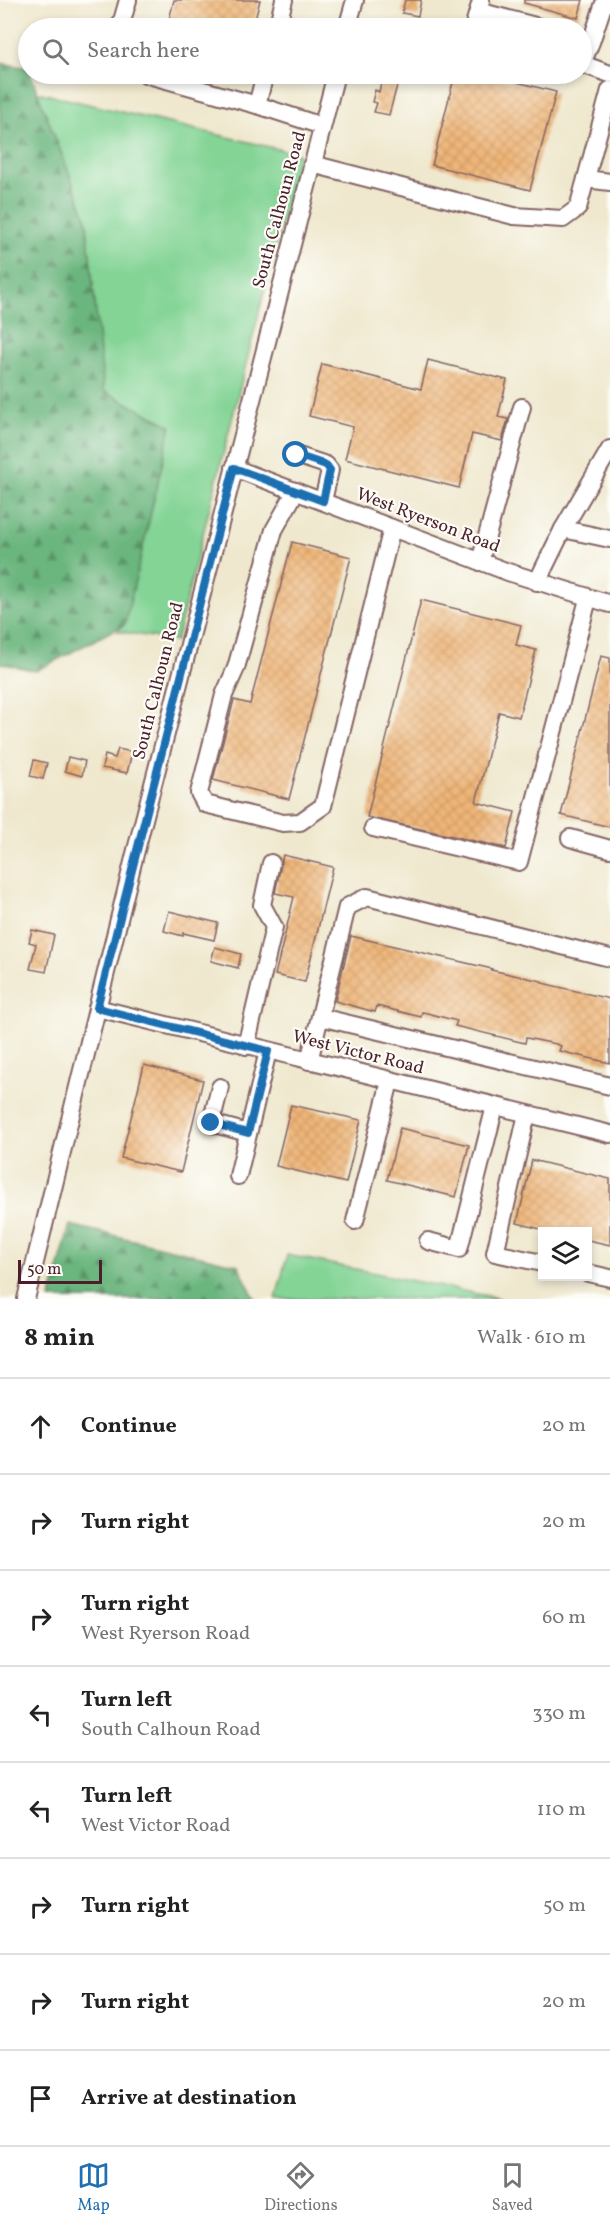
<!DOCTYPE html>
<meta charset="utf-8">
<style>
:root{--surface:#fff;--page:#f6f6f6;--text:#222;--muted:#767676;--line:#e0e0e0;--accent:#1f6fb2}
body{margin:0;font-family:Vollkorn,serif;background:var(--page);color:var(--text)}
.controls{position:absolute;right:18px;bottom:18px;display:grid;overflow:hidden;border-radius:0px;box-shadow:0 3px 9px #0003}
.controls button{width:54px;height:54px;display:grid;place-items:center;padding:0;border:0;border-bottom:2px solid var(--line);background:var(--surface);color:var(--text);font:30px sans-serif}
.scale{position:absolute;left:18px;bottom:15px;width:84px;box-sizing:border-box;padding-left:6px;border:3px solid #4a1f2b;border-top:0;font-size:16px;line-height:21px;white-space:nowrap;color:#4a1f2b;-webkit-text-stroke:4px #fdfcf7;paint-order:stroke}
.stop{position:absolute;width:18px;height:18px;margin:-14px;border:4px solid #1f6fb2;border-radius:50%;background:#fff}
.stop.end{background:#1f6fb2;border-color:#fff;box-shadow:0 2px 6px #0008}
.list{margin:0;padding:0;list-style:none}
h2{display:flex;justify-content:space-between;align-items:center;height:78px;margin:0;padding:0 24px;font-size:26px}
h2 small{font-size:20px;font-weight:400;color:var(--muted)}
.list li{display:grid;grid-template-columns:39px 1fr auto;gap:18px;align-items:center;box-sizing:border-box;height:96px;padding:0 24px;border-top:2px solid var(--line)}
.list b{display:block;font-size:22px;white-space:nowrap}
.list p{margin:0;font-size:20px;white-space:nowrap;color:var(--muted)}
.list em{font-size:20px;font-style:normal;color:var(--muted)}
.icon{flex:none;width:33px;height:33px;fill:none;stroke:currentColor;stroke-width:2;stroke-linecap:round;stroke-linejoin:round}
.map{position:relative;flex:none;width:610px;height:1299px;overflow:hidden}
.search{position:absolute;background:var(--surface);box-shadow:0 3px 9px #0003;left:18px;right:18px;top:18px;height:66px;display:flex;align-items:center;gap:15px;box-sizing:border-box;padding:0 21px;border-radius:33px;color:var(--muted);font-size:22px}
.sheet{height:846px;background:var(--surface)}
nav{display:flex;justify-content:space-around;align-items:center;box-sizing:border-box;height:84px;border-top:2px solid var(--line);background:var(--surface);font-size:16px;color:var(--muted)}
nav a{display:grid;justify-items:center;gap:3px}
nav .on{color:var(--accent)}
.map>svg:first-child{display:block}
.grass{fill:#83d495;stroke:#667a60;stroke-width:1.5}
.forest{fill:url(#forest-firs);stroke:#5a6a54;stroke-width:1.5}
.building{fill:url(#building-cross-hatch)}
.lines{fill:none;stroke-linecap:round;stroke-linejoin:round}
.minor-casing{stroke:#846564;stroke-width:20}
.minor{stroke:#fff;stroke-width:16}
.route{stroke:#1f6fb2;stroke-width:8}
.labels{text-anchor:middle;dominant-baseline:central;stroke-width:4.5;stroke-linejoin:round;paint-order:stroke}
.street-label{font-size:18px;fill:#4a1f2b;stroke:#fdfcf7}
</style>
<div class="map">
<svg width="610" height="1299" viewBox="0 0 610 1299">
<defs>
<pattern id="forest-firs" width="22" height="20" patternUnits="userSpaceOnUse" patternTransform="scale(1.5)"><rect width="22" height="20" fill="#6ab67e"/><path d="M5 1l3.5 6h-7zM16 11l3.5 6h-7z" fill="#599367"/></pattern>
<pattern id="building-cross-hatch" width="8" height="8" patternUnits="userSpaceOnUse" patternTransform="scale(1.5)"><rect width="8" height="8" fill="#efb577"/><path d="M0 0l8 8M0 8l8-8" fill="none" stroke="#ce9b67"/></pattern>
</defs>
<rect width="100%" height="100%" fill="#fdfcf7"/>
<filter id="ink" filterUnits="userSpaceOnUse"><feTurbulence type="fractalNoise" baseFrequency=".0167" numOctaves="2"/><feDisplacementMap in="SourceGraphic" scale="12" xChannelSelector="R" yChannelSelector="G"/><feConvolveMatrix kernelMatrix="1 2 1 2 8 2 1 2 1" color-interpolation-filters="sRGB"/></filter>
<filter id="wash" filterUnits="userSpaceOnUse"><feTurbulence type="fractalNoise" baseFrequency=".008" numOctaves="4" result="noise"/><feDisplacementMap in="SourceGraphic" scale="24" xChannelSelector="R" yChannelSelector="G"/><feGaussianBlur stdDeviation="1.35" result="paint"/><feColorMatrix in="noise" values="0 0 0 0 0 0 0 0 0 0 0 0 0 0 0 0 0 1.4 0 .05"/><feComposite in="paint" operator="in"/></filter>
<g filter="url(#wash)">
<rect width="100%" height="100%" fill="#efe8ce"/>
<g class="grass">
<path d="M37,92L299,154L176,641L117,631L125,624L86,217Z"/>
<path d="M287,1255L502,1299H276Z"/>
</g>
<g class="forest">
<path d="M0,63L28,68L86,217L104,391L171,426L125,624L36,671L0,663Z"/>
<path d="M70,1225L238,1265L255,1299H50Z"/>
</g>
<g id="blocks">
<g class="building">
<path d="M174,0H260L253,28H167Z"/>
<path d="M405,0H421L418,16L402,13Z"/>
<path d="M524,0H583L578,18L524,3Z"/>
<path d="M455,74H485L556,92L530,190L432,165Z"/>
<path d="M382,78L398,82L389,115L374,112L377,103L372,102L375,90L379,92Z"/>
<path d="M428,360L507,380L498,417L508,419L502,441L472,434L459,488L345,459L353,427L309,416L322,364L421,389Z"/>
<path d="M292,542L351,557L289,799L213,780L234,700L250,704Z"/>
<path d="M421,600L521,625L516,645L536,650L519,717L499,712L476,802L515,812L506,848L367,817Z"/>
<path d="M601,656L610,658V827L561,815Z"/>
<path d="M118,749L132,752L127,773L102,768L105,755L115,758Z"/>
<path d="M68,757L85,761L82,776L65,771Z"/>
<path d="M34,760L47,763L43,779L30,776Z"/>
<path d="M283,855L333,867L305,982L275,975L294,897L275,893Z"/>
<path d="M169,911L218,923L214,940L183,933V936L164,931Z"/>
<path d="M32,930L54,935L46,972L30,969L36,944L29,942Z"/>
<path d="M351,936L492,969L491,970L542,981V983L610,999V1063L559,1051L561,1046L556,1044L526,1038L525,1043L455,1026L457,1021L427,1013L422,1012L421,1017L377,1006L375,1012L335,1001Z"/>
<path d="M215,947L241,954L238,968L211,961Z"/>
<path d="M144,1065L203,1080L181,1172L121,1158Z"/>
<path d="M291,1105L361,1120L346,1183L276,1166Z"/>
<path d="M400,1128L469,1145L456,1197L387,1180Z"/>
<path d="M532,1160L610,1179V1245L588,1240V1232H552L517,1223Z"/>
</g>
</g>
</g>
<g filter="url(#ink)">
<use href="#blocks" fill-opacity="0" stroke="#846564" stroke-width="1.5"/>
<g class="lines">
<g class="minor-casing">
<g id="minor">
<path d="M478,11L543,28"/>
<path d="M120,28L128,0"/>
<path d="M277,28L284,0"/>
<path d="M347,28L355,0"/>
<path d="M473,28L481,1"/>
<path d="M582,64L591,42L605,0"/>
<path d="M582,64L610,74"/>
<path d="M145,74L257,105L322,126"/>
<path d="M556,74H560"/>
<path d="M257,105L265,74"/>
<path d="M312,164L514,216L563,219L578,208L610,90"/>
<path d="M586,179L610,182"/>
<path d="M296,455L326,465L330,470L323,501"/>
<path d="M234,468L508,572L610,604"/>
<path d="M296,491L274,530L236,668L224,695L199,793L205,804L283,823L300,822L323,806L392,528"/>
<path d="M563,529L610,449"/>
<path d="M480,562L522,407"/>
<path d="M537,582L563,529L610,539"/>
<path d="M373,828L519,862L588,599"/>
<path d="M570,838L610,849"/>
<path d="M97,1008L610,1134"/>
<path d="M320,1017L610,1086"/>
<path d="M246,1046L274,927L262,905L271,863"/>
<path d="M309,1061L347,907L367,897L610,958"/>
<path d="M220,1087L211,1123L248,1133"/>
<path d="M527,1114L495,1253L542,1263"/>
<path d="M238,1176L268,1051"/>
<path d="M355,1221L390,1081"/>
<path d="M428,1241L459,1249L495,1106"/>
<path d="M588,1273L610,1278"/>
<path d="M26,1299L134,858L336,74"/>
</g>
</g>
<use href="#minor" class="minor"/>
</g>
</g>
<g class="lines" filter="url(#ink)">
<path class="route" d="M211,1123L248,1133L268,1051L97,1008L234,468L323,501L330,470L326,465L296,455"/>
</g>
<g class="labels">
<g class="street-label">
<text transform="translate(280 210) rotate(-75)">South Calhoun Road</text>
<text transform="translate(428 521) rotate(21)">West Ryerson Road</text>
<text transform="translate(159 681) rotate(-76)">South Calhoun Road</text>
<text transform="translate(358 1053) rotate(14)">West Victor Road</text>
</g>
</g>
</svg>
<div class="controls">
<button><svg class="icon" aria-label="layers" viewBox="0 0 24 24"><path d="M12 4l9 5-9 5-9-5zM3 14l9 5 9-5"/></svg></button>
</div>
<div class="scale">50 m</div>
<div class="stop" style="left:296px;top:455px"></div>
<div class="stop end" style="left:211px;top:1123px"></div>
<div class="search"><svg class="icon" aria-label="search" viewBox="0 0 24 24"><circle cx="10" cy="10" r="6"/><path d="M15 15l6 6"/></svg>Search here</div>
</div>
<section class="sheet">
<h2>8 min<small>Walk · 610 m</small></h2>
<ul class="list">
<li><svg class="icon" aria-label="ahead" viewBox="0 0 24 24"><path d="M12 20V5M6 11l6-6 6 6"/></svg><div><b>Continue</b></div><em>20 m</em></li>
<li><svg class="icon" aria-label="right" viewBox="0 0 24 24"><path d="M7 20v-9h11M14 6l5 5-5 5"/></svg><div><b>Turn right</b></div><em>20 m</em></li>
<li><svg class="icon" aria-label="right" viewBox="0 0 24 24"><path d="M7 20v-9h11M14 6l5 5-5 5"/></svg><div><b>Turn right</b><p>West Ryerson Road</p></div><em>60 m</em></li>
<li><svg class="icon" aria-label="left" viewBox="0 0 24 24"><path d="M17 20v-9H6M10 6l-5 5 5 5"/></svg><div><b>Turn left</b><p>South Calhoun Road</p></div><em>330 m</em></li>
<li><svg class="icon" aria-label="left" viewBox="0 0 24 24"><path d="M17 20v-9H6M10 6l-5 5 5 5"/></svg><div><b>Turn left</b><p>West Victor Road</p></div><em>110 m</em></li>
<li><svg class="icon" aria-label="right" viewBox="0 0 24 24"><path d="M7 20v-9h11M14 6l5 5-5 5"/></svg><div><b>Turn right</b></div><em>50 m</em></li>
<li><svg class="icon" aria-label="right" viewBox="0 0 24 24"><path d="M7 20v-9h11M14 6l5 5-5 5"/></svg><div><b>Turn right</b></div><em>20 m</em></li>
<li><svg class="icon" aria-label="arrive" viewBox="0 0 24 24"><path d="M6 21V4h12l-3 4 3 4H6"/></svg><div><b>Arrive at destination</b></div></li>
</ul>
</section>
<nav>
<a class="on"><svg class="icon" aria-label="map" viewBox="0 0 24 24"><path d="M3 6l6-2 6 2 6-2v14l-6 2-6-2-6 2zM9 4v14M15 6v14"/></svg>Map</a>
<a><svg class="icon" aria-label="directions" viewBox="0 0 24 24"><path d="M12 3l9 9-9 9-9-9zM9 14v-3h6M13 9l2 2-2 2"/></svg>Directions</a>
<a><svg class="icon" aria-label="saved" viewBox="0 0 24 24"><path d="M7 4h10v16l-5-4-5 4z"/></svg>Saved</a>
</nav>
